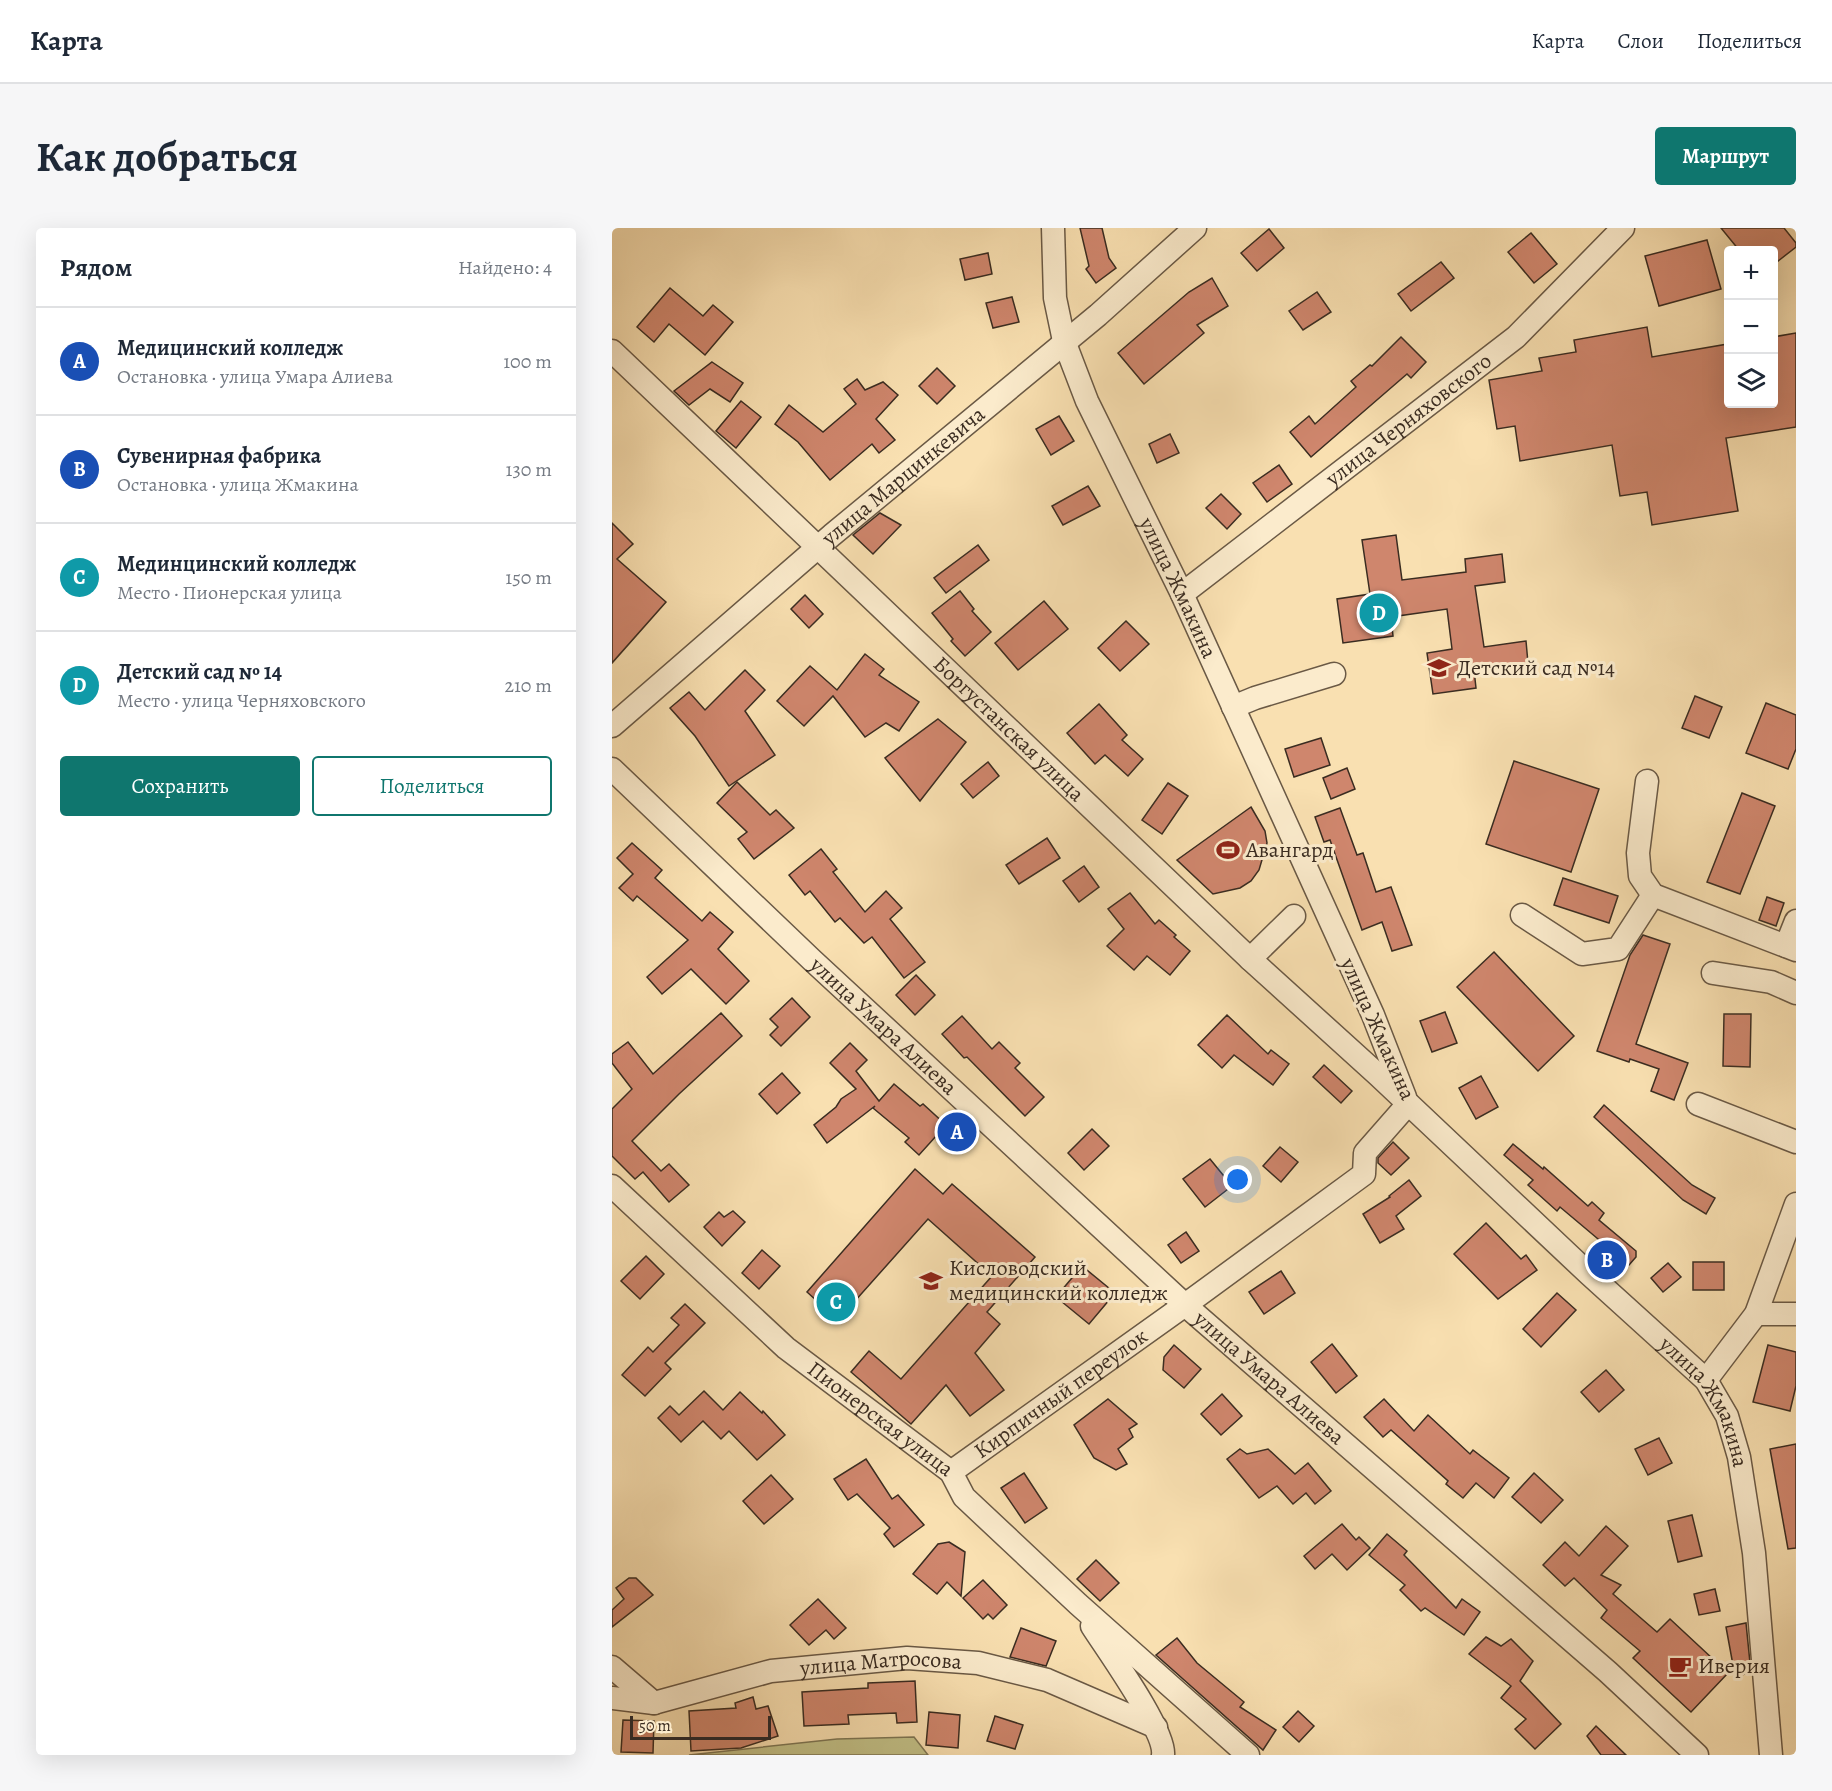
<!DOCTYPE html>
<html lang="ru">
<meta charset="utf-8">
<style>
:root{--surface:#fff;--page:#f6f6f7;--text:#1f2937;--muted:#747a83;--line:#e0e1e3;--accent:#0f766e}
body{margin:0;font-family:Alegreya,serif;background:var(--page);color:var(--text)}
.controls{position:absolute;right:18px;top:18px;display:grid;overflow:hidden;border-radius:6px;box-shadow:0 6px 24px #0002}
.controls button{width:54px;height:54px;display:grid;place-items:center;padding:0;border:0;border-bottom:2px solid var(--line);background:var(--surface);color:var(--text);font:30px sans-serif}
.scale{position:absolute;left:18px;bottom:15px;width:141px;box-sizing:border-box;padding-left:6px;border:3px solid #3a2c21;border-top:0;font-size:16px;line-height:21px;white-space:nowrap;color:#3a2c21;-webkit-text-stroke:4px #fbebcc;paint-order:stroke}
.you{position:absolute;left:626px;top:952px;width:21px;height:21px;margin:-15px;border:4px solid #fff;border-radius:50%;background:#1a73e8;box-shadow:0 0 0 9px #1a73e833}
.badge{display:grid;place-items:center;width:39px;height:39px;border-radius:50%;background:var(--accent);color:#fff;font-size:20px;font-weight:700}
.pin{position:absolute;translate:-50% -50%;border:3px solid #fff;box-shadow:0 2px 6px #0006}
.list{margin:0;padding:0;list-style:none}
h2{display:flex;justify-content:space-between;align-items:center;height:78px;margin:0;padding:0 24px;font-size:26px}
h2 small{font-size:20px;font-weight:400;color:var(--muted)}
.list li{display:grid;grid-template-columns:39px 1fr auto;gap:18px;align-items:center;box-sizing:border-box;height:108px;padding:0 24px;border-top:2px solid var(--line)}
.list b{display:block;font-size:22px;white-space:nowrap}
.list p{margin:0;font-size:20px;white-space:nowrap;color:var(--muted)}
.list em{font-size:20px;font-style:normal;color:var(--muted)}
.actions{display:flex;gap:12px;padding:18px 24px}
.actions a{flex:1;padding:14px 0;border:2px solid var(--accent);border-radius:6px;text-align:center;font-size:21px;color:var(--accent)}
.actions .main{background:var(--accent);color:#fff}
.icon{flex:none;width:33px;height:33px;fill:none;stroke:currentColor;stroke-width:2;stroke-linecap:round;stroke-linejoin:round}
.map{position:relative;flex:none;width:1184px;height:1527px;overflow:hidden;border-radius:6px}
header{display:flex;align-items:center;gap:36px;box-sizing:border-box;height:84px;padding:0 30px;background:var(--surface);border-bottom:2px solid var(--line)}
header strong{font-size:28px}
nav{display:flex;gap:33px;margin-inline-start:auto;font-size:21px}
.intro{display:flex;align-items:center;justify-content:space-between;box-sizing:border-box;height:144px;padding:0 36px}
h1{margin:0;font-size:42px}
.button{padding:15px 27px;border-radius:6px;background:var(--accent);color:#fff;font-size:21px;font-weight:700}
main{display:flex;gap:36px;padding:0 36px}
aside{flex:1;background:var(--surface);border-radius:6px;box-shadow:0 6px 24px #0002}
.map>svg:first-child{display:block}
.green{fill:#c2c188;stroke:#7e7654;stroke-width:1.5}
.building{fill:#cf866d;stroke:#3a2c21;stroke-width:1.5}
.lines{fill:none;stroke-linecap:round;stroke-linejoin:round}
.minor-casing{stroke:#6a5945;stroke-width:25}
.minor{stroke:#fbebcc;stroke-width:22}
.labels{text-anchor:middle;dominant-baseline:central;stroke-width:6;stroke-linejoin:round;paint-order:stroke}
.street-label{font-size:22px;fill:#3a2c21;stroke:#fbebcc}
.poi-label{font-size:22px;fill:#3a2c21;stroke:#fbebcc;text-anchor:start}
</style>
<header>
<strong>Карта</strong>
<nav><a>Карта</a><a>Слои</a><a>Поделиться</a></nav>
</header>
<div class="intro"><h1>Как добраться</h1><a class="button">Маршрут</a></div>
<main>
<aside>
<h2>Рядом<small>Найдено: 4</small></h2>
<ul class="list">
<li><span class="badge" style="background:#1a4fb4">A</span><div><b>Медицинский колледж</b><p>Остановка · улица Умара Алиева</p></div><em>100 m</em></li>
<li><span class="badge" style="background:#1a4fb4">B</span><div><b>Сувенирная фабрика</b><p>Остановка · улица Жмакина</p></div><em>130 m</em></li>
<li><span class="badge" style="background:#0f9aa8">C</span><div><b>Мединцинский колледж</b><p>Место · Пионерская улица</p></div><em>150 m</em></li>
<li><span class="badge" style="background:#0f9aa8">D</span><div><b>Детский сад № 14</b><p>Место · улица Черняховского</p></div><em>210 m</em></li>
</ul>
<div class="actions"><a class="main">Сохранить</a><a>Поделиться</a></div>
</aside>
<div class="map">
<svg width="1184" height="1527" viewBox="0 0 1184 1527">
<rect width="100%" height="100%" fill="#f9e0b1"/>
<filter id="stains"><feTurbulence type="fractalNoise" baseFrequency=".00333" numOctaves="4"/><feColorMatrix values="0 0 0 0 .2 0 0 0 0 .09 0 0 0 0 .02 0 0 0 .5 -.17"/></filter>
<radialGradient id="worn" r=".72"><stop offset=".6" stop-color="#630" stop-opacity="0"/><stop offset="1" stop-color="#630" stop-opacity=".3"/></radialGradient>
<path class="green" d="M302,1509L316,1527H77L225,1511Z"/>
<g class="building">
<path d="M468,0H490L497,30L504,40L484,55L474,41L477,38Z"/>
<path d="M1109,0H1172L1184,15V19L1161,37V22H1127Z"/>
<path d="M657,1L672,20L645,43L629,25Z"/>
<path d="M919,5L945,36L922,55L896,24Z"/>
<path d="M1095,12L1109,61L1047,78L1033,28Z"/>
<path d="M376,25L380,46L353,52L348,31Z"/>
<path d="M829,34L842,50L799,83L786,66Z"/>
<path d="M600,50L616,78L585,97L592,105L532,156L506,125L577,64Z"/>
<path d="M58,60L91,88L101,77L121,94L93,127L57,96L42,114L25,99Z"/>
<path d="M705,64L719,84L691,102L677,83Z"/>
<path d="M400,69L407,94L381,100L374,75Z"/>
<path d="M1035,99L1040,129L1116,116V176H1161V109L1184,105V199L1114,210L1126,283L1040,297L1035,264L1008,268L1000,217L908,233L903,198L885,201L877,152L930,143L927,130L964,124L962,112Z"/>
<path d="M789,109L814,134L799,150L795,146L699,229L678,204L697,188L703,196L744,159L739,153L758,137L760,138Z"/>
<path d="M100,134L131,155L118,174L98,161L77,177L62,163Z"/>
<path d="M325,140L343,158L325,176L307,158Z"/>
<path d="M245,151L253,162L271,154L286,167L264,191L283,212L267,225L260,216L218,252L186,214L163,196L177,177L211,204L244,176L232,161Z"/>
<path d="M129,173L149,189L124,220L104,203Z"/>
<path d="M447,188L462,213L439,227L424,201Z"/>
<path d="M558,206L567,225L545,235L537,216Z"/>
<path d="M667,237L680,256L655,274L641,255Z"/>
<path d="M476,258L488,278L451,297L440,278Z"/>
<path d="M609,266L629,286L615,301L594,280Z"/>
<path d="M268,285L289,297L261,326L241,307Z"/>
<path d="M0,295L21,316L5,331L54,374L0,435Z"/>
<path d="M784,307L790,352L854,344L853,331L890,326L893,354L863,358L872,419L914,413L916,435L862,442L864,460L821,466L815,425L840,421L835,381L779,389L781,408L731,415L725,371L758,366L750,312Z"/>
<path d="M366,317L377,332L334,365L322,350Z"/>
<path d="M348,363L362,381L360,383L379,404L353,428L339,413L341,411L320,385Z"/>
<path d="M193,367L211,386L197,400L179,381Z"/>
<path d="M432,373L456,401L406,442L383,415Z"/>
<path d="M514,393L537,416L508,443L486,420Z"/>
<path d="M253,426L272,441L267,447L307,474L287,503L274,495L253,509L221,468L192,498L165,473L198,438L225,462Z"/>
<path d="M133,442L153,462L133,483L163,527L117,558L83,508L58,480L77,464L93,482Z"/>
<path d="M1083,468L1110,479L1097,510L1070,500Z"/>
<path d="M1154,475L1184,487V521L1176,541L1134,525Z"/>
<path d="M487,476L515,507L510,512L531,531L516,548L493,527L483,536L455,505Z"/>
<path d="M326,491L354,514L308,573L273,530Z"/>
<path d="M709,510L718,537L682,549L673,521Z"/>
<path d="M902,533L987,561L959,644L874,616Z"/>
<path d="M376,534L387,548L361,570L349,556Z"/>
<path d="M735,540L743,561L719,571L711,550Z"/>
<path d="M125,554L158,587L164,582L182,600L142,631L126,611L135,604L105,575Z"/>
<path d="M556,555L576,568L550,606L530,592Z"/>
<path d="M1130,565L1163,578L1128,666L1095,654Z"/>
<path d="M639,579L653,603L655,615L647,642L639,653L628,660L601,666L565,632Z"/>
<path d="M728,580L745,627L751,625L764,664L779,659L800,717L780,723L770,694L750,702L718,612L712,614L703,589Z"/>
<path d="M435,610L448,630L407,656L394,637Z"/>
<path d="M20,615L50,642L43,650L90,693L98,684L121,704L106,721L137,753L114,776L79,741L50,766L35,749L76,712L25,668L21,673L7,660L21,646L5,630Z"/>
<path d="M209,621L225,641L221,644L253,684L274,663L290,680L278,691L313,734L292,750L260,709L252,715L228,690L223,694L198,663L193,667L177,647Z"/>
<path d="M472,638L487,659L467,674L451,653Z"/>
<path d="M951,650L1006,668L997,695L942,677Z"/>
<path d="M518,665L543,696L547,692L564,707L562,709L578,723L558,747L535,728L522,742L495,718L512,701L496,681Z"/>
<path d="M1155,669L1172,675L1164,698L1147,692Z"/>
<path d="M1031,707L1058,716L1024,816L1076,835L1062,872L1039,863L1047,841L1018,831L1017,834L985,823L1018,727Z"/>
<path d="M882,724L962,808L926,843L845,759Z"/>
<path d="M304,747L323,767L303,787L284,767Z"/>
<path d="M180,770L198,789L169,818L158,807L166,799L158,791Z"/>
<path d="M833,784L845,815L820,824L808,793Z"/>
<path d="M109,785L130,808L67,866L20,913L49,943L57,936L77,957L57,974L31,944L23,951L0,928V881L20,861L0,835V826L16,814L41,846Z"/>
<path d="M1112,786H1139L1138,839L1111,838Z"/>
<path d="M615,787L656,826L659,822L677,836L661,857L622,827L610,840L586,817Z"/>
<path d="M350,788L380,821L387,814L408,835L403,840L432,869L413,888L355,829L352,830L330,806Z"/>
<path d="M238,815L255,832L244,843L267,873L282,856L308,878L311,876L334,897L307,927L293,914L297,910L261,880L263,878L215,915L202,897L224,879L229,871L244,861L218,835Z"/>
<path d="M712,837L740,863L729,875L701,849Z"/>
<path d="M170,845L188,865L165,886L147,866Z"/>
<path d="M869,848L886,879L864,891L847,860Z"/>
<path d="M992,877L1080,957L1103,970L1094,986L1071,972L982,889Z"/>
<path d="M480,901L497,918L472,942L456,925Z"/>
<path d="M781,914L797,930L779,947L766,935V930Z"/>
<path d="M901,916L931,941L932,939L976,978L980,974L992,985L987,992L1024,1023V1029L1017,1037L948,979L945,983L916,957L921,952L892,927Z"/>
<path d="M668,919L686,934L669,954L651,938Z"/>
<path d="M598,931L620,958L593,979L571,951Z"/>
<path d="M303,941L331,966L340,956L423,1029L375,1084L388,1096L363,1125L392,1162L358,1188L334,1157L299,1196L239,1144L257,1123L289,1151L380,1048L316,991L226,1092L195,1064Z"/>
<path d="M797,952L809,968L784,988L792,1001L768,1015L751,986L778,969L777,968Z"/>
<path d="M121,983L133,994L110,1018L92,999L107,984L112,989Z"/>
<path d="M874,995L909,1031L914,1027L925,1042L886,1071L842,1026Z"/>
<path d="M574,1004L587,1023L569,1035L556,1017Z"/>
<path d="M150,1022L168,1038L147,1061L130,1045Z"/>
<path d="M34,1028L52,1046L28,1071L9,1053Z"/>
<rect x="1081" y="1034" width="31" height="28"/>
<path d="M1056,1035L1069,1049L1051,1064L1039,1050Z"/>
<path d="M470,1038L503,1065L477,1096L444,1069Z"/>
<path d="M669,1043L683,1065L652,1086L637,1064Z"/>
<path d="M945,1065L964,1082L929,1119L911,1101Z"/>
<path d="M73,1076L93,1095L53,1135L59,1141L33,1168L10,1147L36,1119L41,1124L67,1097L59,1090Z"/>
<path d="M720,1116L745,1148L724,1165L699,1134Z"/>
<path d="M562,1117L589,1141L572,1160L551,1142L552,1129Z"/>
<path d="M1156,1117L1184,1124V1158L1178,1183L1141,1174Z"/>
<path d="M994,1142L1012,1162L987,1184L969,1164Z"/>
<path d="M92,1163L111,1182L128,1164L150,1185L151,1183L173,1207L145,1232L117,1203L109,1211L91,1193L69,1214L46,1190L58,1178L67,1187Z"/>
<path d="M610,1166L630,1188L609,1207L589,1186Z"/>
<path d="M496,1171L525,1196L517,1201L521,1209L506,1221L515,1236L504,1242L482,1230L462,1197Z"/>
<path d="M772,1171L802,1203L816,1187L858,1226L861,1222L897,1250L882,1270L864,1255L851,1270L834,1256L836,1253L779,1202L771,1209L752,1189Z"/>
<path d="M1047,1210L1060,1235L1036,1247L1023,1221Z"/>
<path d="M1184,1216V1320L1176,1321L1158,1221Z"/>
<path d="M628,1221L635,1226L656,1221L683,1246L696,1235L719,1263L703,1276L694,1265L681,1276L665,1258L647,1270L615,1231Z"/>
<path d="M254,1231L280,1271L286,1267L312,1297L282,1319L272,1306L278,1300L245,1266L236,1272L222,1251Z"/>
<path d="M412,1245L435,1280L413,1295L389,1260Z"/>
<path d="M922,1245L951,1272L929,1295L900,1269Z"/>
<path d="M159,1247L181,1271L152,1296L131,1273Z"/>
<path d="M1080,1287L1090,1328L1066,1334L1056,1293Z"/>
<path d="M730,1296L744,1312L747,1309L758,1320L735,1342L720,1326L703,1341L692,1328Z"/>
<path d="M994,1298L1016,1318L989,1347L1009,1357L1001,1366L1045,1404L1058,1391L1116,1445L1079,1484L1021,1430L1028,1423L989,1390L995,1382L962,1350L953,1358L931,1337L953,1314L967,1328Z"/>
<path d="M775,1306L795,1323L792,1327L844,1380L850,1371L868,1384L852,1407L813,1380L809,1383L788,1362L793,1357L757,1327Z"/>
<path d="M337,1314L353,1324L349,1368L335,1354L325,1366L301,1346L326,1316Z"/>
<path d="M484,1332L507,1355L488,1373L465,1351Z"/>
<path d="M17,1350H24L41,1367L0,1399V1382L12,1371L4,1360Z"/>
<path d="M371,1352L395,1377L381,1391L376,1386L371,1391L351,1370Z"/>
<path d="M1103,1361L1108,1383L1087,1387L1082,1366Z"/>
<path d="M206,1371L234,1400L222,1411L214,1402L197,1417L178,1397Z"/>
<path d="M1134,1395L1139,1445L1123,1448L1114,1399Z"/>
<path d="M409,1400L444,1413L434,1438L398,1429Z"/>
<path d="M874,1409L889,1418L899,1411L921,1433L908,1453L949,1496L923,1521L903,1501L914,1491L889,1470L899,1458L857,1426Z"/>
<path d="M565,1410L585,1435L632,1474L628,1479L664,1502L651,1522L544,1427Z"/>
<path d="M303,1453L305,1494L285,1495L284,1485L236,1487L237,1496L192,1498L190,1464L256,1460V1455Z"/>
<path d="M141,1469L144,1481L156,1478L166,1508L129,1520L79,1523L77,1483L124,1480L123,1475Z"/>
<path d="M686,1483L702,1498L687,1514L671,1499Z"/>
<path d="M317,1484L348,1487L346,1520L314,1517Z"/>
<path d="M383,1488L411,1497L403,1521L375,1513Z"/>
<path d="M11,1492L42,1493L41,1525L9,1524Z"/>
<path d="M984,1498L1014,1527H989L975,1508Z"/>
</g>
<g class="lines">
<g class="minor-casing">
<g id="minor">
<path id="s1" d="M441,0L443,70L452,113L475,173L570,366L761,787L793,869"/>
<path id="s2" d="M0,123L638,731L766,847L977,1046L1094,1152L1115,1188L1127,1229L1142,1325L1159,1527"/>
<path id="s3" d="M570,366L904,109L1011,0"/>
<path d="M621,479L643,470L722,446"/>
<path id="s4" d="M0,498L220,307L486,87L583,0"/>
<path id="s5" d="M0,541L200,732L573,1077L996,1444L1085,1527"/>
<path d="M1035,553L1026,625L1028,648L1041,667L1184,722"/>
<path d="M910,687L970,726L1006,721L1041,667"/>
<path d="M1174,718L1184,693"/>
<path d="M638,731L682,688"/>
<path d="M1101,745L1159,754L1184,765"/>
<path d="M1086,876L1184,914"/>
<path id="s6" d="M0,958L174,1120L339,1244L352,1269L466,1376L636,1527"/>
<path d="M1144,1086H1184"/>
<path d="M1094,1152L1144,1086L1184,976"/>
<path id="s7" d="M339,1244L573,1077L752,946L753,925L796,876"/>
<path d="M480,1398C496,1423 554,1503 551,1527"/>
<path d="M0,1439L42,1475"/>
<path id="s8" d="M0,1470L42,1475L159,1443L295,1430L366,1435L435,1452L544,1499"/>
</g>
</g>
<use href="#minor" class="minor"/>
</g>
<defs>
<g id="school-bare" transform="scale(1.8)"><path d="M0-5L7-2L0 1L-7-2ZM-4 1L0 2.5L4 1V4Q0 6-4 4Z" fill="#8f2418" stroke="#fbebcc" stroke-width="2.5" paint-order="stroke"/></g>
<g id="stadium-bare" transform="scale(1.8)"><path d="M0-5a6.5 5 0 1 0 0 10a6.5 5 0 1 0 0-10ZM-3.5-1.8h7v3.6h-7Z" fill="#8f2418" stroke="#fbebcc" stroke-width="2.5" paint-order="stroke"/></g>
<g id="university-bare" transform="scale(1.8)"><path d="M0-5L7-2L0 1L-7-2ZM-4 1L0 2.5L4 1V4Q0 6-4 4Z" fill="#8f2418" stroke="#fbebcc" stroke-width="2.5" paint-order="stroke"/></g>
<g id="cafe-bare" transform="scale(1.8)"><path d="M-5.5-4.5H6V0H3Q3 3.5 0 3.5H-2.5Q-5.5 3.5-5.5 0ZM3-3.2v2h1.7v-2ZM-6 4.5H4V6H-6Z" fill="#8f2418" stroke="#fbebcc" stroke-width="2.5" paint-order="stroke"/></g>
</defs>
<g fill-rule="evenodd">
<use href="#school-bare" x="827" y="440"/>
<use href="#stadium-bare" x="616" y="622"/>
<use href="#university-bare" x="319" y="1053"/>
<use href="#cafe-bare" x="1068" y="1438"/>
</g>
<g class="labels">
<g class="street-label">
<text stroke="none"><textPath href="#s3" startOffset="286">улица Черняховского</textPath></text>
<text stroke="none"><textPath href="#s4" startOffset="384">улица Марцинкевича</textPath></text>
<text stroke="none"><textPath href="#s1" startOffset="386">улица Жмакина</textPath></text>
<text stroke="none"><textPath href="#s2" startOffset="548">Боргустанская улица</textPath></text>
<text stroke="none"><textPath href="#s5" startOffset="374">улица Умара Алиева</textPath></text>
<text transform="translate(766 801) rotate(66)">улица Жмакина</text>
<text stroke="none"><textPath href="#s5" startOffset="896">улица Умара Алиева</textPath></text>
<text stroke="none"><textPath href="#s7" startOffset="135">Кирпичный переулок</textPath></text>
<text stroke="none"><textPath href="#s2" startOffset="1520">улица Жмакина</textPath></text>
<text stroke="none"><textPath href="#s6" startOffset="356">Пионерская улица</textPath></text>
<text stroke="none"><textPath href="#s8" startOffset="274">улица Матросова</textPath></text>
</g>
<g class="poi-label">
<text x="845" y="440">Детский сад №14</text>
<text x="634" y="622">Авангард</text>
<text x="337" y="1040">Кисловодский<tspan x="337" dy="25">медицинский колледж</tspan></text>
<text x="1086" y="1438">Иверия</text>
</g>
</g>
<rect width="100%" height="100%" filter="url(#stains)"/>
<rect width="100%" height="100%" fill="url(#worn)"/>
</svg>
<div class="controls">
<button>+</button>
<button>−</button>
<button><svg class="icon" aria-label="layers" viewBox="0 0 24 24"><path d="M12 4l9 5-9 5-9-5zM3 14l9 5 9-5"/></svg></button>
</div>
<div class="scale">50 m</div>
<div class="you"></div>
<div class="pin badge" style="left:345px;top:904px;background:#1a4fb4">A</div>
<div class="pin badge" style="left:995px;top:1032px;background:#1a4fb4">B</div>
<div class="pin badge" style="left:224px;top:1074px;background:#0f9aa8">C</div>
<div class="pin badge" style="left:767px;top:385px;background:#0f9aa8">D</div>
</div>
</main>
